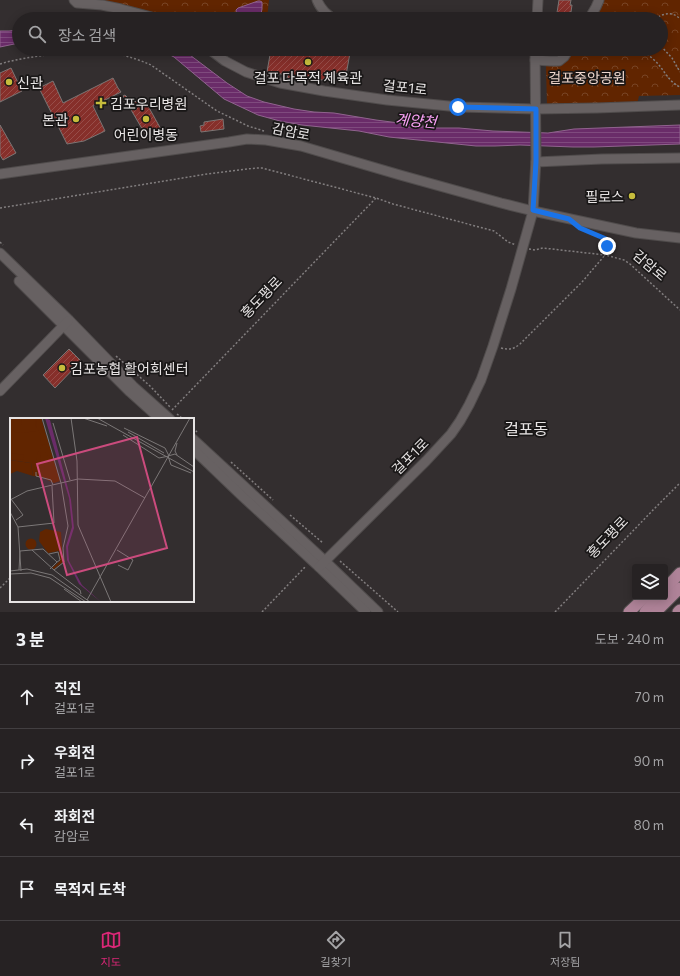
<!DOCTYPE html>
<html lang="ko">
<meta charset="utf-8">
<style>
:root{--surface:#262223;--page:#2e2a2b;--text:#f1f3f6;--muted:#a4a4a6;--line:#423f41;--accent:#db2777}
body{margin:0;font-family:Commissioner,"Noto Sans KR",sans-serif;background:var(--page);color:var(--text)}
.controls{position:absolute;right:12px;bottom:12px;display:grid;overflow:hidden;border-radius:4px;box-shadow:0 2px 10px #0003}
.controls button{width:36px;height:36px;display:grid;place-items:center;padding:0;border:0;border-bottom:1px solid var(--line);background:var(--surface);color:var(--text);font:20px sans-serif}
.stop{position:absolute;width:12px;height:12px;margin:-9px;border:3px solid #1a73e8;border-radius:50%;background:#fff}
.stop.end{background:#1a73e8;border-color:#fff;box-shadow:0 1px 4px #0008}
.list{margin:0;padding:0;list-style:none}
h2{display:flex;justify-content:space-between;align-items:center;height:52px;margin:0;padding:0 16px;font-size:17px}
h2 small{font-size:13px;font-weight:400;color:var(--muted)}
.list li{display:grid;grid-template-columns:26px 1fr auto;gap:12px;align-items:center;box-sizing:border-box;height:64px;padding:0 16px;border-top:1px solid var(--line)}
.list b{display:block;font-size:15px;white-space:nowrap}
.list p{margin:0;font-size:13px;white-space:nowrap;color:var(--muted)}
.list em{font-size:13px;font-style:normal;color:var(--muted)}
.icon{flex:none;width:22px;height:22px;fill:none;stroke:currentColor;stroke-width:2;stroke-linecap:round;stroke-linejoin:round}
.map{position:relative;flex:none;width:680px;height:612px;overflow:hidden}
.search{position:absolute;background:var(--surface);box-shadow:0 2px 10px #0003;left:12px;right:12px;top:12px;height:44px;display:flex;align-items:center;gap:10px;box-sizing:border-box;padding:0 14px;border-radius:22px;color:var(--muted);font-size:15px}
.sheet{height:308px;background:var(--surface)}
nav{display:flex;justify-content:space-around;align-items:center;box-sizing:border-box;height:56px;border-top:1px solid var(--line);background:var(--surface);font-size:11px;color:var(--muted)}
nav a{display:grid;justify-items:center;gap:2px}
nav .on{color:var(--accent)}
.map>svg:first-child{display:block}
.park{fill:url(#park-crowns)}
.garden{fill:#612500}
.water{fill:url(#water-rules);stroke:#90638e}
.building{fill:url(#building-hatch);stroke:#7b7574}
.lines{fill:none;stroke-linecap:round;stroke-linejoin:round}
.minor-casing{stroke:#504c4c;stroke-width:11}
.major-casing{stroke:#504c4c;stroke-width:13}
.path{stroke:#827e7f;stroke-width:1.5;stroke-dasharray:2 2;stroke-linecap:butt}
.minor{stroke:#676162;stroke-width:9}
.major{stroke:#af8398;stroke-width:11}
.route{stroke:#1a73e8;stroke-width:5}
.poi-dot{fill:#c6bc3c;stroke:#191717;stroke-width:1.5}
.labels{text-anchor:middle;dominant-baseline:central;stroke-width:3.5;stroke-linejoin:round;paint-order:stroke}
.poi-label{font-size:14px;fill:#e7e4e4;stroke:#191717;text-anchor:start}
.park-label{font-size:14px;fill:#efd7cd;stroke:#191717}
.street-label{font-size:14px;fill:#e7e4e4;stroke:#191717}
.water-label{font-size:15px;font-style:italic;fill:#fba2f7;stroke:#191717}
.quarter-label{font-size:16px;fill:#e7e4e4;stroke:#191717}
.inset-road{fill:none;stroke:#7b7777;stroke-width:1}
.view{fill:#cb4b7d;fill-opacity:0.15;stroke:#cb4b7d;stroke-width:2}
.inset-edge{fill:none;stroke:#e7e4e4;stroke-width:2}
</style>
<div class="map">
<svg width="680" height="612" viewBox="0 0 680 612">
<defs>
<pattern id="park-crowns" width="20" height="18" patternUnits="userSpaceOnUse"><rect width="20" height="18" fill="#612500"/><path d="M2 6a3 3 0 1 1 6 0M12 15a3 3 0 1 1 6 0" fill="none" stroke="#784425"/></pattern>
<pattern id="water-rules" width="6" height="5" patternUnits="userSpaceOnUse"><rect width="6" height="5" fill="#6a2c69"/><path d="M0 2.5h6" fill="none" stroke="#7f4a7e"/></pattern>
<pattern id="building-hatch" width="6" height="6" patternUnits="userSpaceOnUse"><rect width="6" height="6" fill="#862f2a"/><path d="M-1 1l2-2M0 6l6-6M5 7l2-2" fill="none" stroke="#974d49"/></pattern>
</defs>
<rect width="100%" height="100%" fill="#332e2f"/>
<g class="park">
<path d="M89,0H269L267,19H172L160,13L127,8Z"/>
<path d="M603,0H680V95L639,96L637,104L547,106L546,66L557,64L572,49H661V19H593Z"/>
</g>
<g class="garden">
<path d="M654,11H658C658,16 656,16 653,19H633L632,16L644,13Z"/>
<path d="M661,48L666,52L670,58L680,75V85C670,80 666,69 658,61C654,57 648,54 643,49H661Z"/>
</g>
<g class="water">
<path d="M258,1H260L262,2V9L260,19C251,19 237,21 236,10L238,8Z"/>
<path d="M19,30V43L0,47V31H9Z"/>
<path d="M159,49H182L227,83L247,96L264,102L294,109L314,112L334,113L376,120L437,128H459L493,131L548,133L574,129L680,125V144L594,147H573L520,145L495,146H476L389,137L359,131L302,125L280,121L258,115L224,99L174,57Z"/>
</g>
<g class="building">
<path d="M559,0H571L570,5H572L571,12H569L568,19H556Z"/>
<path d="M271,49H329L350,53L346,75L330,72L329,81L308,78V81L287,78L288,75L267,72Z"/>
<path d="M11,68L22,91L0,102V73Z"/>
<path d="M113,78L118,88L121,92L93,106L105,131L84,141L67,144L39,88L53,81L63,103Z"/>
<path d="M125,95L133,103L143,97L162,131L148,139L123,96Z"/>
<path d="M223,119L224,129L201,132L200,126L204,125V122Z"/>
<path d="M0,125L16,153L3,160L0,155Z"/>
<path d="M69,349L81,361L55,388L43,375Z"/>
</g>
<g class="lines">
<g class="minor-casing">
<g id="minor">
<path d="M74,0L77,3L102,5L121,9L159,19"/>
<path d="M317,0C320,8 328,17 336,19"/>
<path d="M537,19L538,0"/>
<path d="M589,19L596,7L599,0"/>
<path d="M209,49L225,61L246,72L280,83L324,91L387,100L459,107L536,109L597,108L680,105"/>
<path d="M535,60L550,61H559L564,57L569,49"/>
<path d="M536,162L602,159L680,158"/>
<path d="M0,174L229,142L247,139L266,140L301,146L400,175L501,203L533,211L636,233L680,238"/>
<path d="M0,253L69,320L133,386L170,419"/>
<path d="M19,281L130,392L160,419"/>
<path d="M0,391L68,321"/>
<path d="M193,439L325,561L378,612"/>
<path d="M193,449L241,495L319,567L366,612"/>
<path d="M319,567L426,461L451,434L460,421L469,405L481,380L493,346L511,289L533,211L536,159L535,49"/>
</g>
</g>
<g class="major-casing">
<g id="major">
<path d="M665,589L680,573"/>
<path d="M629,612L645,597"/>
<path d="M645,612L658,597"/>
<path d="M656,612L680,588"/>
<path d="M678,612L680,610"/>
</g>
</g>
<g class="path">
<path d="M629,17V19"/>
<path d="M655,19C663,13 673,11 680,19"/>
<path d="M661,46L672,58L680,72"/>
<path d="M641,49C645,53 649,55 653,59C664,68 667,81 680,87"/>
<path d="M0,64C13,60 26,58 39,56C53,54 67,51 82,51C104,49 131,56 151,65L217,111L248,126L264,131"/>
<path d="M0,208L207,174L256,168H262L376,198L393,204L494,231L508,242L516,245"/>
<path d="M590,232L606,239L607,246L605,255L624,260L630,264L680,310"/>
<path d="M0,242L3,245"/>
<path d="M529,249L535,250L543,248L605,255"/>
<path d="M501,348C509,350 514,349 520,344L582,282L605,255"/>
<path d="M116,356L150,386L170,407"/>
<path d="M172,410L376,198"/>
<path d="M177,414L183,419"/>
<path d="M193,428L197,432"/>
<path d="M231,462L273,500"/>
<path d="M290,515L323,543"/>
<path d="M340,561L398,612"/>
<path d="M0,588L11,577"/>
<path d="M262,612L306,566"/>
<path d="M555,612L654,509L680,483"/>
</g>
<use href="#minor" class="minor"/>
<use href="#major" class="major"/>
</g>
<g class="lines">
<path class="route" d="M458,107L536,109V162L533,210L569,219L580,228L606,239L607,246"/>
</g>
<g class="poi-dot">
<circle cx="308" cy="62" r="4"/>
<circle cx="9" cy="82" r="4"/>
<path d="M99 97h4v4h4v4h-4v4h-4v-4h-4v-4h4z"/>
<circle cx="76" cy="119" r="4"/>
<circle cx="146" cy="119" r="4"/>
<circle cx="632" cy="196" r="4"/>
<circle cx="62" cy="368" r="4"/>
</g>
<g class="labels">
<g class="poi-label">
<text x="308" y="77" text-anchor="middle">걸포 다목적 체육관</text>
<text x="17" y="82">신관</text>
<text x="110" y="103">김포우리병원</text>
<text x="68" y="119" text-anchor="end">본관</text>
<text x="146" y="134" text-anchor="middle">어린이병동</text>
<text x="624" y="196" text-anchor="end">필로스</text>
<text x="70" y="368">김포농협 활어회센터</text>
</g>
<g class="park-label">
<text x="587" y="77">걸포중앙공원</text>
</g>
<g class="street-label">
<text transform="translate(405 87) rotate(6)">걸포1로</text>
<text transform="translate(291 131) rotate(11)">감암로</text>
<text transform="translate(650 265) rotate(40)">감암로</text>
<text transform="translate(261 297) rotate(-46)">홍도평로</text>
<text transform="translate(410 456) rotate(-45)">걸포1로</text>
<text transform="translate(607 537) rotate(-46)">홍도평로</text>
</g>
<g class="water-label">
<text transform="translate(416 120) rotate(5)">계양천</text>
</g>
<g class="quarter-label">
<text x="526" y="428">걸포동</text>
</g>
</g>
<g transform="translate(10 418)">
<rect width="184" height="184" fill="#332e2f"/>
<path d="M0,42L21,45L23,58L7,53L0,56Z" fill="#612500"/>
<path d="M3,0H31L50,63L44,65L31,59L23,58L21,45L0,42V3ZM36,111L51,114L53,144L44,151L42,150L50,143L49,133L38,135L29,123L30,114Z" fill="#612500"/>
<path d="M3,0V5L5,1L8,4V0H11L12,7V0H25L26,9L27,0H31L35,14L31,16L26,9V13L12,15L5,14L1,10L0,17V9L3,5L0,7V3ZM30,16H36L42,37L41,43L32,53L30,49H34L40,40L35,34H31L30,42L25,46L28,34L33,27H37L36,23L37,26L31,27ZM0,35L14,37L13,42L0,41ZM15.5 126a5.5 5.5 0 1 1 11 0a5.5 5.5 0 1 1-11 0Z" fill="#612500"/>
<path d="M35,0L40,2L61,82L64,110L58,129L59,143L72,167L91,184L69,166L57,142L56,128L62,109L59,80Z" fill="#6a2c69"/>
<path class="inset-road" d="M32,0L51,65L58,108L53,130L54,144L44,152L70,172L71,176M61,0L67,43L68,107L101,184M73,0L97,8M87,0L184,54M43,5L60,62M118,14L154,35M113,17L149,40L159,38L155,30L114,10M167,25L165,33L167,37M26,54V58L41,62L43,67M181,55L161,47L158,38L165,36L184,49M1,81L13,97L6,102M0,82L17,73L68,61L105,63L135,80M0,94L8,109L11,153M8,109L44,105L42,68M22,132L44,152M107,132L123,142L118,152L108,147M10,133L33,131L47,144L40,151M39,136L48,134L50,142L47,144M9,152L10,133M0,153L17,151L42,157L80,184M0,156L21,155L40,160L76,184M54,171L72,184M77,182L180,0"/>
<path class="view" d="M127,19L157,130L57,157L27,46Z"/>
<rect width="184" height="184" class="inset-edge"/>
</g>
</svg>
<div class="controls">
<button><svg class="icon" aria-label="layers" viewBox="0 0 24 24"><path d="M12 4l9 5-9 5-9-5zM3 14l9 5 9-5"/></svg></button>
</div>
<div class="stop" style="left:458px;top:107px"></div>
<div class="stop end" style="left:607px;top:246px"></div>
<div class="search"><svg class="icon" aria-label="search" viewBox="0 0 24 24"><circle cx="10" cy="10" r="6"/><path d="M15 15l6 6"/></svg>장소 검색</div>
</div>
<section class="sheet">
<h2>3 분<small>도보 · 240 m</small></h2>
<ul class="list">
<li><svg class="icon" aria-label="ahead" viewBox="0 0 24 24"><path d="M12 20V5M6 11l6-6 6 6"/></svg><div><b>직진</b><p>걸포1로</p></div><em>70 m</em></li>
<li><svg class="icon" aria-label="right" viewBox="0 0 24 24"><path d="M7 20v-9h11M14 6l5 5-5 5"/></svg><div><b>우회전</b><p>걸포1로</p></div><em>90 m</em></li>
<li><svg class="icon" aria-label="left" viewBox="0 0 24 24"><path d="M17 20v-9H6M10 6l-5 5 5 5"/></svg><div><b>좌회전</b><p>감암로</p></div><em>80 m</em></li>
<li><svg class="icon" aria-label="arrive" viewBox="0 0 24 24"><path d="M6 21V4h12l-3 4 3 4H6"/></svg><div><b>목적지 도착</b></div></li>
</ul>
</section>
<nav>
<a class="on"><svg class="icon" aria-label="map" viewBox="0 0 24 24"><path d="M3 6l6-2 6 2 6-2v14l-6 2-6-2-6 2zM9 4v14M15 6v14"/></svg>지도</a>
<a><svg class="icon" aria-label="directions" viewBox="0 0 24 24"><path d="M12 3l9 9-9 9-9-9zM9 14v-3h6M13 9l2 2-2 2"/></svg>길찾기</a>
<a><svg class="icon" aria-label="saved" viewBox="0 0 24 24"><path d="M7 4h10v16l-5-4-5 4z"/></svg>저장됨</a>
</nav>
